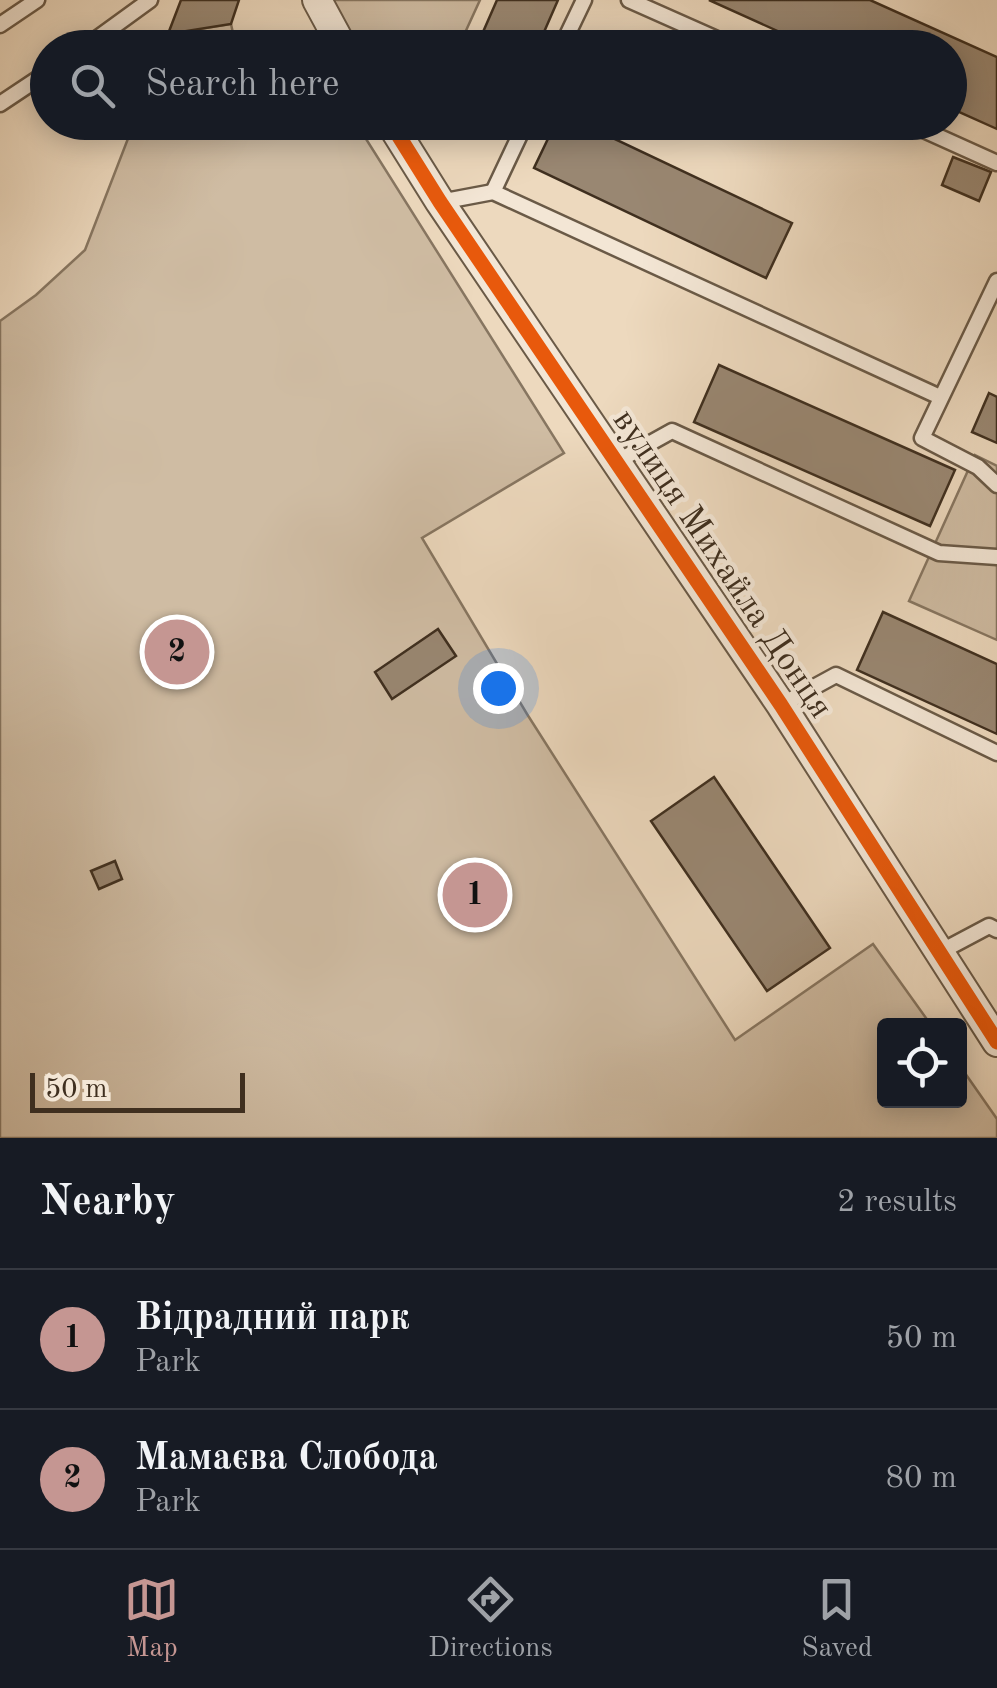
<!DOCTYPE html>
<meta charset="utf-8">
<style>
:root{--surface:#171b24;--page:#242831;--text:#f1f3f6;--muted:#9ea1a6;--line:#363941;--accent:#c59692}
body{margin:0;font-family:"Old Standard TT",serif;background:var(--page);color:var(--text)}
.controls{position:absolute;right:30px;bottom:30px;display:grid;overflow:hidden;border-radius:10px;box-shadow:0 5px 25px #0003}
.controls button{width:90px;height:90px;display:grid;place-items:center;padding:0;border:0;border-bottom:2px solid var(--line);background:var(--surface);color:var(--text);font:50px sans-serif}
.scale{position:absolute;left:30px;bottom:25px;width:215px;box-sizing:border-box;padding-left:10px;border:5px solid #3f2f1f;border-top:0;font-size:28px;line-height:35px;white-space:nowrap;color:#3f2f1f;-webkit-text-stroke:8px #f3e6d5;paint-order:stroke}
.you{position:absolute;left:498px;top:688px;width:35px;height:35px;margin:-25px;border:8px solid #fff;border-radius:50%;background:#1a73e8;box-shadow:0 0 0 15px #1a73e833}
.badge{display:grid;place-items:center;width:65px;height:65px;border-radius:50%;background:var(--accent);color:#111;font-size:32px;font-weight:700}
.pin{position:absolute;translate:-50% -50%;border:5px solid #fff;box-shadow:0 2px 10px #0006}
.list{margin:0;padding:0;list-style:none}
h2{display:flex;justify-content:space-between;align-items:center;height:130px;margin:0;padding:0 40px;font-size:42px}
h2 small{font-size:32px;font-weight:400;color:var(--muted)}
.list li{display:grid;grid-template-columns:65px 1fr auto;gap:30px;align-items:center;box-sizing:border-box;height:140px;padding:0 40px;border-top:2px solid var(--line)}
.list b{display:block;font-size:38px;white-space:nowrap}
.list p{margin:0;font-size:32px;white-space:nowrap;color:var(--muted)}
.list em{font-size:32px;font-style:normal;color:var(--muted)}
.icon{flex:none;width:55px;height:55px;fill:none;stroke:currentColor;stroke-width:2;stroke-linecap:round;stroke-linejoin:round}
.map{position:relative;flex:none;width:997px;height:1138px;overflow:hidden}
.search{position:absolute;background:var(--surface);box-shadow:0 5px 25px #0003;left:30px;right:30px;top:30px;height:110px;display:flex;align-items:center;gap:25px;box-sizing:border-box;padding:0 35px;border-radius:55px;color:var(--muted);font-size:38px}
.sheet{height:410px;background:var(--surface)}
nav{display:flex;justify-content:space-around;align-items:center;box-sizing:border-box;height:140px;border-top:2px solid var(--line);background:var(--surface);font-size:28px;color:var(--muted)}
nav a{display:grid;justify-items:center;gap:5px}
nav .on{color:var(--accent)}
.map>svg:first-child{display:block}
.green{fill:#cfbca3;stroke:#877661;stroke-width:2.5}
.building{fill:#998772;stroke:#3f2f1f;stroke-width:2.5}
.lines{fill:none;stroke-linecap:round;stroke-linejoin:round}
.service-casing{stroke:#6a5a47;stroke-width:19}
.minor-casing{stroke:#6a5a47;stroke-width:32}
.service{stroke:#f3e6d5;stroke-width:14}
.minor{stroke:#f3e6d5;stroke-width:28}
.cycleway-casing{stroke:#f3e6d5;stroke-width:21}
.cycleway{stroke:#e8590c;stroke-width:15}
.labels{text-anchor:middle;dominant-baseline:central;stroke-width:9;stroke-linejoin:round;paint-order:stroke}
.street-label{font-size:35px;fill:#3f2f1f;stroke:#f3e6d5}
</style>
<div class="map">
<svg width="997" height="1138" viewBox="0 0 997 1138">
<rect width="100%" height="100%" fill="#edd9be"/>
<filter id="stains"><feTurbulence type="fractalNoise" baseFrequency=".002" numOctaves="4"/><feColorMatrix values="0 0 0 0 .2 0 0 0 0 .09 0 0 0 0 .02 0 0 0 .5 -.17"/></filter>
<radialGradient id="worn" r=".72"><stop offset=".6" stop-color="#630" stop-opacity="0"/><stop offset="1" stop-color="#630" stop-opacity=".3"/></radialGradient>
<g class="green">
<path d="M326,0H480L458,48L352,47Z"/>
<path d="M231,24L236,47H163L168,34Z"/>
<path d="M134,123H356L564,453L422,538L527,714L735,1040L873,944L931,1025L884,1026V1100H960V1066L997,1119V1138H0V321L36,295L85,250Z"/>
<path d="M975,455L997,466V640L909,601Z"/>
</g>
<g class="building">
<path d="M181,0H239L231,24L168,34Z"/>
<path d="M497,0H558L537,48H476Z"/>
<path d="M709,0H870L997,57V129L950,108V48H815Z"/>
<path d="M556,122H579L792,223L766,278L534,168Z"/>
<path d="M953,157L991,172L979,201L942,185Z"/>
<path d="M719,365L955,470L930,526L694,422Z"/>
<path d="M989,393L997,397V443L972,432Z"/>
<path d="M883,612L997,664V734L857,670Z"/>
<path d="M438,629L456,656L392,699L375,672Z"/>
<path d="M714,777L830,948L767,991L651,821Z"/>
<path d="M115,861L122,879L99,889L91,871Z"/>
</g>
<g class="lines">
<g class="service-casing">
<g id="service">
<path d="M629,0L737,48"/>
<path d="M0,25L37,0"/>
<path d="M84,48L150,0"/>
<path d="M561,48L584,0"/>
<path d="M0,104L48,72"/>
<path d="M906,122L997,163"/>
<path d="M493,192L526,122"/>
<path d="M440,202L493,192L940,397"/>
<path d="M997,281L922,438L978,467L997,485"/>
<path d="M618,461L672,431L939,553L997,557"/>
<path d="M781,705L836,675L997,753"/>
<path d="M940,952L989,926L997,930"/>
</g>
</g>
<g class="minor-casing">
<g id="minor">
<path d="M317,0L343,48"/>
<path d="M390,122L440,202L781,705L997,1042"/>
</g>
</g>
<use href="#service" class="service"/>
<use href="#minor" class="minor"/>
<g class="cycleway-casing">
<path id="cycleway" d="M390,122L440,202L781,705L997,1042"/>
</g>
<use href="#cycleway" class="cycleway"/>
</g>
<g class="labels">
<g class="street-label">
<text transform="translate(722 564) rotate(56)">вулиця Михайла Донця</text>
</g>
</g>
<rect width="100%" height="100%" filter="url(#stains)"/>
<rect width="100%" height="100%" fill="url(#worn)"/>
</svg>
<div class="controls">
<button><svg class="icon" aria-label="locate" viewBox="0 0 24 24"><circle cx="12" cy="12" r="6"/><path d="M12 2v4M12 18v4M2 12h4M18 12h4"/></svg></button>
</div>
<div class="scale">50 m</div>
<div class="you"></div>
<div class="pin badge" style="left:475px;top:895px">1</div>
<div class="pin badge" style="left:177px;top:652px">2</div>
<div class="search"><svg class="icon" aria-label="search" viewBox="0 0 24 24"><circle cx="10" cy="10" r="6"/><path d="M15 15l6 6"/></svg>Search here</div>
</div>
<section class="sheet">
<h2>Nearby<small>2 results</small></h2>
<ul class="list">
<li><span class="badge">1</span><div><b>Відрадний парк</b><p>Park</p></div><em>50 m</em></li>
<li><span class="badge">2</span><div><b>Мамаєва Слобода</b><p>Park</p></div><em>80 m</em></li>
</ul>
</section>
<nav>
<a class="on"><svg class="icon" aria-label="map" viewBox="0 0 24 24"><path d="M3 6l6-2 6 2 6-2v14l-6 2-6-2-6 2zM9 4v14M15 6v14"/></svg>Map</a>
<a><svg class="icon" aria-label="directions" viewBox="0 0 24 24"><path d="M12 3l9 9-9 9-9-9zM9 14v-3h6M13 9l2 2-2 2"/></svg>Directions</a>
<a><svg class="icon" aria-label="saved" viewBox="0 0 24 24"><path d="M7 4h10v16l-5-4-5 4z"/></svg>Saved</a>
</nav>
